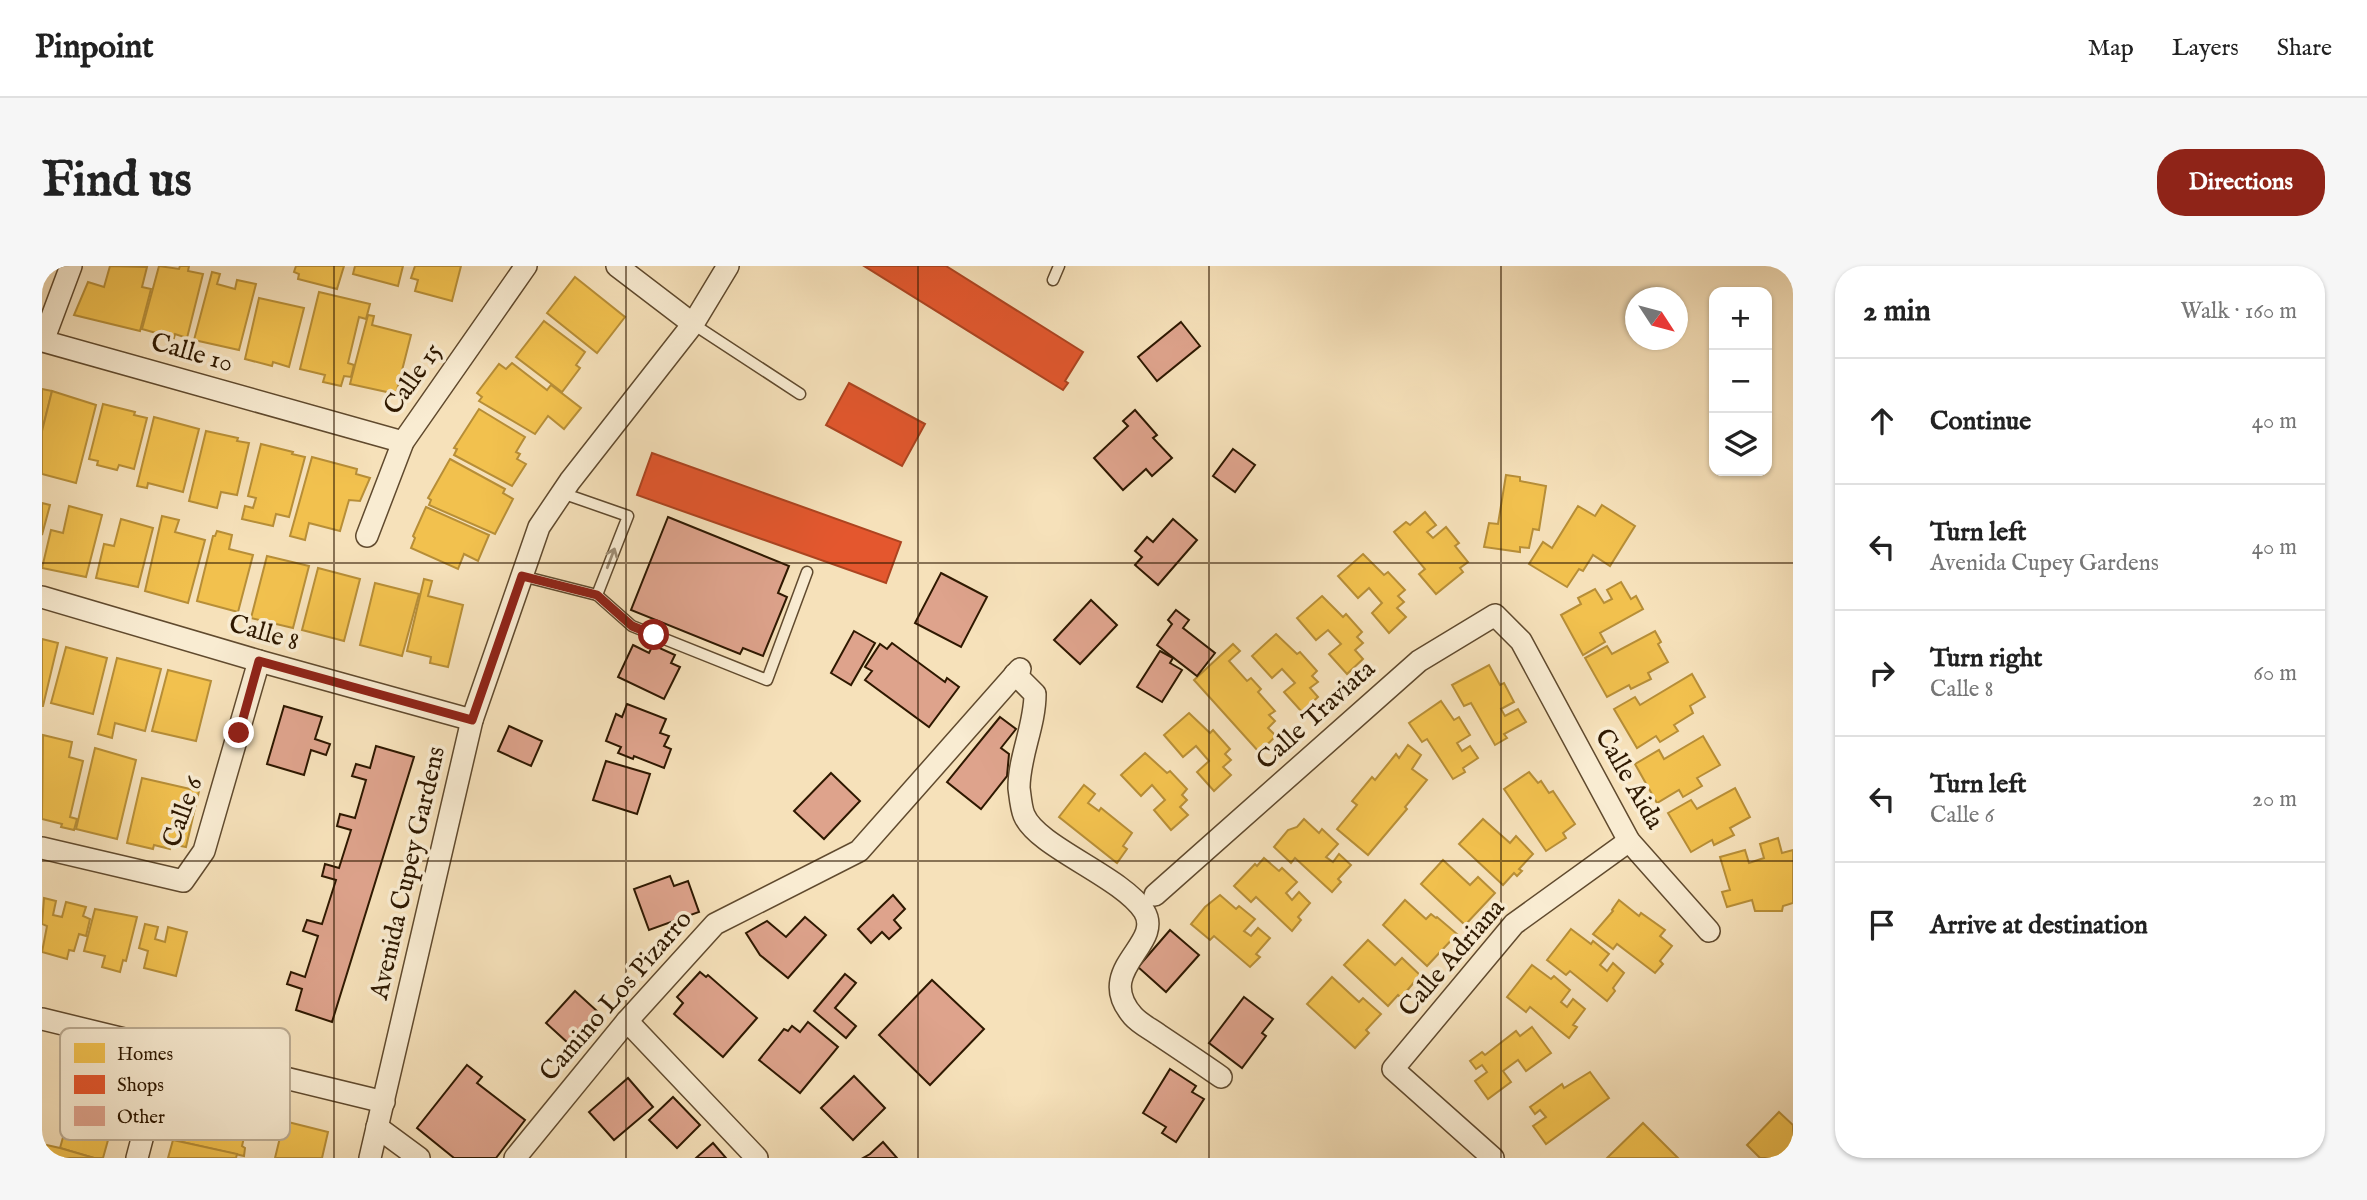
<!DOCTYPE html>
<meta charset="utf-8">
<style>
:root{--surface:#fff;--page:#f6f6f6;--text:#222;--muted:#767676;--line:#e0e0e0;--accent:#8f2418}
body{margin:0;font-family:"IM FELL English",serif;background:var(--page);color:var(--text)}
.controls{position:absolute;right:21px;top:21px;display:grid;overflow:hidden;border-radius:14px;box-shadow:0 2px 5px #0004}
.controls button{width:63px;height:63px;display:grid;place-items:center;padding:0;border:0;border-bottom:2px solid var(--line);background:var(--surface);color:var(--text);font:35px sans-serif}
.compass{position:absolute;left:1583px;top:21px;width:63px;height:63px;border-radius:50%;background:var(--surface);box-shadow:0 2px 5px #0004;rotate:126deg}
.stop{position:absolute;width:21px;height:21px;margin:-16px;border:5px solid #8f2418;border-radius:50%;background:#fff}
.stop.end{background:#8f2418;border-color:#fff;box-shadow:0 2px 7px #0008}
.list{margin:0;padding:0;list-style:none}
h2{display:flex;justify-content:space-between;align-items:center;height:91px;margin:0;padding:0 28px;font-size:30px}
h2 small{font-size:23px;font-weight:400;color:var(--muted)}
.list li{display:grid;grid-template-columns:46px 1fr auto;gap:21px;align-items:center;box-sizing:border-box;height:126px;padding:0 28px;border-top:2px solid var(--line)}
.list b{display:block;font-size:26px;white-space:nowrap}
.list p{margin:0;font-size:23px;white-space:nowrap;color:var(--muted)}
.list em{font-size:23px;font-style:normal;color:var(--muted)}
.icon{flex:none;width:38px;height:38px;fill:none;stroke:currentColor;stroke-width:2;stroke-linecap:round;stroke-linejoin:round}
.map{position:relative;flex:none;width:1751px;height:892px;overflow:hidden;border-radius:28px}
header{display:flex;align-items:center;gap:42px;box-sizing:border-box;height:98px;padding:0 35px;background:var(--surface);border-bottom:2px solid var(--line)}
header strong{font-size:33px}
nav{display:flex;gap:38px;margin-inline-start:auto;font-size:24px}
.intro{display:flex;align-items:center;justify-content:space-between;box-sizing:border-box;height:168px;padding:0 42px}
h1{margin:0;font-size:49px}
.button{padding:18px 32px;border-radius:28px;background:var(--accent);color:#fff;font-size:24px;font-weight:700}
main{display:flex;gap:42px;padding:0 42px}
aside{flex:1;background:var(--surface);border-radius:28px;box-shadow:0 2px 5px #0004}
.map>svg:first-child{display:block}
.homes{fill:#f2c14e;stroke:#b78e37;stroke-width:2}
.shops{fill:#e4572e;stroke:#ad4420;stroke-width:2}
.building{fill:#dea38c;stroke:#2e1800;stroke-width:2}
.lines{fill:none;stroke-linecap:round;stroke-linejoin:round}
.lane-casing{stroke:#604a2e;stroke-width:13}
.street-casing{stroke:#604a2e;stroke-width:24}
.lane{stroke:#f9ecd2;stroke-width:10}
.street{stroke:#f9ecd2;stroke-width:21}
.oneway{stroke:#9e8d74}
.route{stroke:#8f2418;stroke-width:9}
.grid{fill:none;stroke:#2e1800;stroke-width:2;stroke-opacity:0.55}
.labels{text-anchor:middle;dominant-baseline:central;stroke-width:7;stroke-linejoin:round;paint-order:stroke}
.street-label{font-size:26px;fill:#2e1800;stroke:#f9ecd2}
.key{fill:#f9ecd2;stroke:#bcac93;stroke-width:2}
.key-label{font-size:19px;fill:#2e1800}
</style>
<header>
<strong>Pinpoint</strong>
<nav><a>Map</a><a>Layers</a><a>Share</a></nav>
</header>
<div class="intro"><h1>Find us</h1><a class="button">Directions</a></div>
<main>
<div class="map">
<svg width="1751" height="892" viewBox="0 0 1751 892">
<rect width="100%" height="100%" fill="#f6e1ba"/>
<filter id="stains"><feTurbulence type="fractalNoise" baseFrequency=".00286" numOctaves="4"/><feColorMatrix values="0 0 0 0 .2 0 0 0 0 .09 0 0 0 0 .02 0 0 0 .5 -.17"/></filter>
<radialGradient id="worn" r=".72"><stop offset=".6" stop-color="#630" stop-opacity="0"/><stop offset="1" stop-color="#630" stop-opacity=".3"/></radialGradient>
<g class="homes">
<path d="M68,0L105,1L100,21L109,23L98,65L32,49L46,16L62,21Z"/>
<path d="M117,0L137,3L138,0H147L146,5L161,8L145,72L133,68L132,72L100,63Z"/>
<path d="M254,0H302L295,23L256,13L257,8L252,6Z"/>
<path d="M313,0H361L356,20L311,8Z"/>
<path d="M373,0H419L410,35L373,25L376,14L369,12Z"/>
<path d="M170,6L178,8L175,18L193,23L195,14L214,18L197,84L152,74Z"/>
<path d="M533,11L583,51L555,87L505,47Z"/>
<path d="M277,26L328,38L324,53L317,51L306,97L312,99L309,111L302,110L299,120L281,116L283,109L258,103Z"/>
<path d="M217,32L262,42L247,101L231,96L230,100L203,93Z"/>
<path d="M326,49L332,50L330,59L369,69L354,128L308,118Z"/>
<path d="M502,55L543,86L534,99L538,102L520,126L474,91Z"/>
<path d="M470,97L505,124L509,119L539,142L522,163L506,150L493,168L437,135L440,131L435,127L457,98L464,103Z"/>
<path d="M0,123L10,125L0,165Z"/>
<path d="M10,125L54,139L34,217L0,208V165Z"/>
<path d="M61,138L93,146L92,149L105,152L92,203L77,199L75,204L55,199L56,195L47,193Z"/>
<path d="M437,143L483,171L474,186L478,188L475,193L484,198L470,220L412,189L415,183L412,182Z"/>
<path d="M112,151L157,163L141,226L106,217L105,222L95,220Z"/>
<path d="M164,165L196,172L195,175L207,177L195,229L179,226L175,242L147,235Z"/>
<path d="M219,178L251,186L250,188L263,191L247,251L234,248L231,260L200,253L203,240L211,242L214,232L206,230Z"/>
<path d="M270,191L315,203L314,208L328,212L318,235L307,234L298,265L267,257L263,274L248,270Z"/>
<path d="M408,193L463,223L461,227L471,233L453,268L387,239L389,234L386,232Z"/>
<path d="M1464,209L1478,211V215L1504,220L1497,264L1491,263L1487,282L1478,281V286L1442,281L1447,257L1456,258Z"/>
<path d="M0,237L8,239L0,269Z"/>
<path d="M1560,239L1593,260L1568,300L1551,289L1541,305L1537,303L1525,321L1487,298L1501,276L1510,282L1536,240L1553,250Z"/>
<path d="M27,240L60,249L44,311L0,302L9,264L21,267Z"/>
<path d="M384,241L447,269L436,295L422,288L416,303L369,282L373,272L371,270Z"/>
<path d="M1383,246L1394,259L1385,266L1391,272L1404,261L1417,277L1413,280L1426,296L1418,302L1421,306L1394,328L1377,308L1383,303L1352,266L1364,256L1368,259Z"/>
<path d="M120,250L137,254L133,266L163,274L146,337L103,325Z"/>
<path d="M79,253L111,262L96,321L54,312L62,278L72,280Z"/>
<path d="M175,265L190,269L187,283L211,289L196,346L155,335L171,270H173Z"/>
<path d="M1321,288L1342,309L1346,306L1363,324L1356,330L1362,336L1355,342L1364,351L1347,367L1330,347L1340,337L1327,322L1316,332L1296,310Z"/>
<path d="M225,290L267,300L251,362L209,352Z"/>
<path d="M276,302L318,313L302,375L260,364Z"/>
<path d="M382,313L390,315L386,330L421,339L406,401L388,397L389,391L365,385Z"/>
<path d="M1579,316L1589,333L1594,330L1601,343L1558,367L1563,376L1541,389L1519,349L1539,338L1536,332L1553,323L1562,337L1570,333L1565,324Z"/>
<path d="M333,317L377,328L360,390L318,379Z"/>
<path d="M1280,330L1301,351L1304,348L1320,366L1315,371L1321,377L1313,384L1321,393L1305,408L1287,388L1299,378L1286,364L1274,374L1255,352Z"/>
<path d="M1613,365L1619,376L1616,378L1626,396L1606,407L1609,413L1589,423L1587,419L1565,431L1543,392L1565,380L1570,388Z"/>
<path d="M1234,368L1255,388L1258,386L1275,405L1270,410L1276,416L1268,422L1276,431L1260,446L1242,426L1253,417L1240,403L1230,412L1210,390Z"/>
<path d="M0,373L16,377L1,440H0Z"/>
<path d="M1191,378L1198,385L1187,395L1205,415L1209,412L1219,423L1216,426L1233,445L1227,449L1233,455L1226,462L1234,470L1217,486L1152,414Z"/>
<path d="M24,381L65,392L51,448L9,437Z"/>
<path d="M75,392L119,403L103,465L73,457L70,472L56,468Z"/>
<path d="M1447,399L1458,419L1462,417L1472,436L1459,443L1463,450L1476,443L1484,456L1462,468L1465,472L1453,479L1429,437L1422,440L1410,419Z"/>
<path d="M126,404L169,415L154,475L110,465Z"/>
<path d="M1650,408L1663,431L1648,440L1651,447L1632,459L1636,465L1618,476L1614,470L1595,482L1572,443L1593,431L1598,439Z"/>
<path d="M1399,435L1412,454L1417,451L1428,469L1415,477L1420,485L1428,480L1436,492L1421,502L1423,506L1411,513L1385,473L1380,476L1367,457Z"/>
<path d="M1147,447L1168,467L1171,464L1188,483L1183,488L1189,494L1181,501L1189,509L1172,525L1155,506L1167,495L1154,480L1141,491L1122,469Z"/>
<path d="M1,469L30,476L27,491L41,495L28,551L35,553L32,564L19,561L20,558L0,553Z"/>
<path d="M1661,470L1678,499L1655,512L1660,520L1641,531L1637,524L1615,537L1593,498L1617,484L1622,493Z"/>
<path d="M1366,479L1379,489L1370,503L1385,514L1363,541L1365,543L1326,589L1295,563L1315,539L1310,535L1330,511L1333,514L1354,488L1357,492Z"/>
<path d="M53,482L94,494L75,573L34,563Z"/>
<path d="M1103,487L1125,507L1128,505L1145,523L1140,529L1145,534L1138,541L1146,549L1129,564L1112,544L1123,534L1110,519L1099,530L1079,509Z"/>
<path d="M1487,506L1496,517L1499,515L1507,527L1511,525L1533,558L1521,567L1524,572L1504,585L1462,523Z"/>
<path d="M100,512L157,525L144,581L129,578L128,583L112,579L111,583L85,577Z"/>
<path d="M1042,519L1053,528L1046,537L1057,545L1059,542L1090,567L1081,580L1085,583L1075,597L1017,551Z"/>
<path d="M1693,522L1708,551L1688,562L1692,569L1672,579L1670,574L1649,586L1626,547L1649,534L1655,543Z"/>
<path d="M1262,553L1277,567L1280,563L1296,578L1284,591L1291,596L1297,588L1309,599L1296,613L1299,616L1290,626L1253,592L1249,597L1232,581L1246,564L1255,561Z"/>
<path d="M1441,553L1468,577L1474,570L1491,588L1477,603L1480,605L1475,610L1472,607L1461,619L1417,578Z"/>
<path d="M1736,572L1740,587L1751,584V637L1741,640L1740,645H1713L1710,634L1685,641L1680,626L1688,624L1678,591L1703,584L1707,597L1722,592L1718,578Z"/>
<path d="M1222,592L1237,605L1240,602L1255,616L1244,627L1250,634L1257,626L1268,637L1256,651L1259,654L1250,665L1214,631L1209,636L1192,620L1213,598L1215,600Z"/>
<path d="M1401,594L1428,619L1436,611L1453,627L1423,659L1379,618Z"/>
<path d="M1178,629L1194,643L1197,640L1213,653L1202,665L1209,670L1216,662L1228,672L1214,688L1218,691L1208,701L1172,670L1168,674L1149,658L1163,641Z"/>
<path d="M2,632L14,635L11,649L20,651L24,636L44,641L41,650L48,653L44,670L37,668L32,685L27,684L25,693L0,686L5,660L0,658Z"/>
<path d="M1363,634L1384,653L1389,648L1394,652L1395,651L1415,668L1385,700L1341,659Z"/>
<path d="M1577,634L1597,650L1599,647L1623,664L1618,670L1630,680L1618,695L1621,698L1613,707L1575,678L1571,683L1551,668L1571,645L1570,644Z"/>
<path d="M53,643L95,651L84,695L81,694L78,706L60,701L63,690L42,685Z"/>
<path d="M103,658L116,661L113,673L123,676L126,661L145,666L134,710L102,702L106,685L97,682Z"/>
<path d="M1529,663L1549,678L1551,675L1567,688L1558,699L1565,705L1571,697L1582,707L1571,722L1573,725L1565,735L1528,705L1524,709L1505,694Z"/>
<path d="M1326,674L1353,699L1360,692L1378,709L1359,732L1356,729L1346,740L1302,699Z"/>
<path d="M1490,699L1509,713L1512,710L1528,724L1519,736L1525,741L1531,733L1543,743L1531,759L1535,761L1527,772L1488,741L1484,746L1465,731Z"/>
<path d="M1290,711L1317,736L1321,732L1339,748L1324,764L1327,767L1313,782L1265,738Z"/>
<path d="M1490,761L1509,787L1484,805L1476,794L1461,805L1469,816L1446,833L1433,815L1445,806L1440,799L1434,803L1428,795L1440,786L1443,789L1474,765L1478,770Z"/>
<path d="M1548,806L1567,832L1504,878L1491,860L1504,851L1498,844L1493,848L1488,841L1520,818L1522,822Z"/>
<path d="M140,837L206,854L200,880L203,882L202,890L131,874Z"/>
<path d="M1737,846L1751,859V892H1718L1705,879Z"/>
<path d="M242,855L286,866L280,892H233Z"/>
<path d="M25,857L68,867L61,892H52L18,882Z"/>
<path d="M1601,857L1636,892H1565Z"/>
<path d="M131,874L195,888L194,892H126Z"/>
<path d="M0,878L18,882L52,892H0Z"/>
</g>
<g class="shops">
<path d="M822,0H904L1041,86L1023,115L1026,117L1021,124Z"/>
<path d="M807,117L883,158L860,200L784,159Z"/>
<path d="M610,187L859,276L844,317L595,229Z"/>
</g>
<g class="building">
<path d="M1139,56L1158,80L1115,115L1096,91Z"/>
<path d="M1093,144L1115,169L1111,172L1130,192L1110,210L1104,203L1081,224L1052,192L1086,160L1081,155Z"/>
<path d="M1191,183L1213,199L1193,226L1171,210Z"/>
<path d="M626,251L747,300L736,327L745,331L721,390L701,382L698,388L589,344Z"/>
<path d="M1131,253L1155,274L1116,319L1093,299L1100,291L1093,285L1105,271L1111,276Z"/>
<path d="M899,307L945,331L919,381L873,357Z"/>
<path d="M1049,334L1075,359L1038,398L1012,374Z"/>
<path d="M1134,344L1147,354L1141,362L1173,387L1155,410L1115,379L1130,358L1126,354Z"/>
<path d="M812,365L833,377L809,419L789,407Z"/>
<path d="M850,377L903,416L905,412L917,421L887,461L823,414L830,405L823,401L838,378L845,383Z"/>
<path d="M591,379L607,387L611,379L633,389L629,397L638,401L622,433L576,411Z"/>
<path d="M1118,385L1131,392L1128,397L1140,404L1120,436L1095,421Z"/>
<path d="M585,438L624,453L618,467L627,470L622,480L629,483L622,502L592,490L591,493L576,487L579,481L564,475L574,448L580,451Z"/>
<path d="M242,440L280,451L273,473L288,478L284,489L269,484L262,509L225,498Z"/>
<path d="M958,451L974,463L959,482L967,488L965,510L939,543L905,516Z"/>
<path d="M467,460L500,475L489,500L456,485Z"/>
<path d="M334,480L372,491L290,756L254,744L260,723L245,718L249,706L263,711L276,670L261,665L265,654L280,658L294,614L280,610L283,598L297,602L309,564L295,560L298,548L313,552L324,514L310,510L314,498L328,502Z"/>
<path d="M564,495L608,508L595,548L551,534Z"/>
<path d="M789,507L818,535L782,573L752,545Z"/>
<path d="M628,610L632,620L646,615L657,646L607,664L592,623Z"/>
<path d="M851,629L863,643L852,654L859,662L847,673L840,666L829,677L816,663Z"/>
<path d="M763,651L784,669L746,712L718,689L704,667L725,655L744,671Z"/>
<path d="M1128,664L1157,689L1124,726L1096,701Z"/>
<path d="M658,706L664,711L666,709L715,752L681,791L632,748L641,737L635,731Z"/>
<path d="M803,708L814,717L793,742L814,760L804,772L772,745Z"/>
<path d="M890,714L942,763L888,819L837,769Z"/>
<path d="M533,725L555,745L526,777L504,757Z"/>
<path d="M1202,731L1231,753L1220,767L1224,770L1200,802L1167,777Z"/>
<path d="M766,756L796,781L758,827L717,794L742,763L746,765L750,760L758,766Z"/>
<path d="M425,799L440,811L435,817L483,854L454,892H412L375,862Z"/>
<path d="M1128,803L1154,820L1150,826L1162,833L1134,876L1120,867L1124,861L1101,847Z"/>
<path d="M812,810L843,842L811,874L779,842Z"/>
<path d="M586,812L611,841L572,874L547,846Z"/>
<path d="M631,831L658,859L635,882L607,854Z"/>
<path d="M841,876L855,892H821L828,888Z"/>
<path d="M671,877L684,892H654Z"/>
</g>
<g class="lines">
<g class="lane-casing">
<g id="lane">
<path d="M1011,14L1017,0"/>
<path d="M651,58L758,128"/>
<path d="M480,310L555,329L586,250L520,227"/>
<path d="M555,329L590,360L725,414L765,306"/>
</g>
</g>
<g class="street-casing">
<g id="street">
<path d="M29,0L1,75L361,176"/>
<path d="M575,0L651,58"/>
<path d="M325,270L361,176L484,0"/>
<path d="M0,331L217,395L430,454"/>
<path d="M973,408L993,428C993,460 977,490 977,522C978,529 979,542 982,549C995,581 1079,610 1102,645C1123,679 1050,703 1091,750C1098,758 1109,763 1117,769C1138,783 1159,797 1179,811"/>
<path d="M0,582L141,615L162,585L217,395"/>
<path d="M1113,629L1377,395L1453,349L1479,375L1587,575L1667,665"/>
<path d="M0,753L342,836"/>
<path d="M585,755L715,892"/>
<path d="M335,861L377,892"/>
<path d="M95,892L124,782"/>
<path d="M328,892L430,454L497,261L528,215L651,58L686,0"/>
<path d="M473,892L585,755L673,658L817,585L978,403"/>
<path d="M1451,892L1351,803L1472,658L1587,575"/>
</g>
</g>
<use href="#lane" class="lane"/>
<use href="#street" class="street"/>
</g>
<defs><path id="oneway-shaft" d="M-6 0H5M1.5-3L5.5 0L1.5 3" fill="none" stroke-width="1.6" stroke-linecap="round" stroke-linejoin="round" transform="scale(1.75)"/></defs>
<use class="oneway" href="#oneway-shaft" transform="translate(569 292) rotate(-69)"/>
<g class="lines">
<path class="route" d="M197,467L217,395L430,454L480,310L555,329L590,360L612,369"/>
</g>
<path class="grid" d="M292,0V892M584,0V892M876,0V892M1167,0V892M1459,0V892M0,297H1751M0,595H1751"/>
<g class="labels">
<g class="street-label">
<text transform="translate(150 87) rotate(16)">Calle 10</text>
<text transform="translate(371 113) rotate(-55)">Calle 15</text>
<text transform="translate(222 367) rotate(16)">Calle 8</text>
<text transform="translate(1274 449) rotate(-42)">Calle Traviata</text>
<text transform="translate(1587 513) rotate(60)">Calle Aida</text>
<text transform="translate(141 546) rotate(-70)">Calle 6</text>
<text transform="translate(366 607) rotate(-77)">Avenida Cupey Gardens</text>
<text transform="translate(1410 692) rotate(-49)">Calle Adriana</text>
<text transform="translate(574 730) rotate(-49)">Camino Los Pizarro</text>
</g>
</g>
<rect x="18" y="762" width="230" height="112" rx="10" class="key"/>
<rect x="32" y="777" width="31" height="20" fill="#f2c14e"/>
<rect x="32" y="809" width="31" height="19" fill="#e4572e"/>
<rect x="32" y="840" width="31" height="20" fill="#dea38c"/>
<g class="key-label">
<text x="75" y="794">Homes</text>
<text x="75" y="825">Shops</text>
<text x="75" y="857">Other</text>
</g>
<rect width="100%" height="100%" filter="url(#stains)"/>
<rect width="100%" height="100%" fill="url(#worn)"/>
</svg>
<div class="controls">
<button>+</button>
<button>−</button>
<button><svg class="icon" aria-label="layers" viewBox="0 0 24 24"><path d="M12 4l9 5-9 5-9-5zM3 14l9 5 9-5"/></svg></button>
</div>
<svg class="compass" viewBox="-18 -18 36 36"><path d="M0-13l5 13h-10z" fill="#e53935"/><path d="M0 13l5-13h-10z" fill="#767676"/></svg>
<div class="stop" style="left:612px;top:369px"></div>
<div class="stop end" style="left:197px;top:467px"></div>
</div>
<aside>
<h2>2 min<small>Walk · 160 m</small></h2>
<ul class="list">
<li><svg class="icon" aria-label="ahead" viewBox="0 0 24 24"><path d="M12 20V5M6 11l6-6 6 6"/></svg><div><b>Continue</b></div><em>40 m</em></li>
<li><svg class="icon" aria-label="left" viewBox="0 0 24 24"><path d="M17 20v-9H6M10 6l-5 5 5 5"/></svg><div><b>Turn left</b><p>Avenida Cupey Gardens</p></div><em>40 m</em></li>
<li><svg class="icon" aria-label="right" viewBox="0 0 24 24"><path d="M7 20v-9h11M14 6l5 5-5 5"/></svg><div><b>Turn right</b><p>Calle 8</p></div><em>60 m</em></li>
<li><svg class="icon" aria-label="left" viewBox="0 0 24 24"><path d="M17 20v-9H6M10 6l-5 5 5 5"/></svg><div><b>Turn left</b><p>Calle 6</p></div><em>20 m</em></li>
<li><svg class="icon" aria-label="arrive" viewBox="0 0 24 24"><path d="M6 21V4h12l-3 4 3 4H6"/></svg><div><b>Arrive at destination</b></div></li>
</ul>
</aside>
</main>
